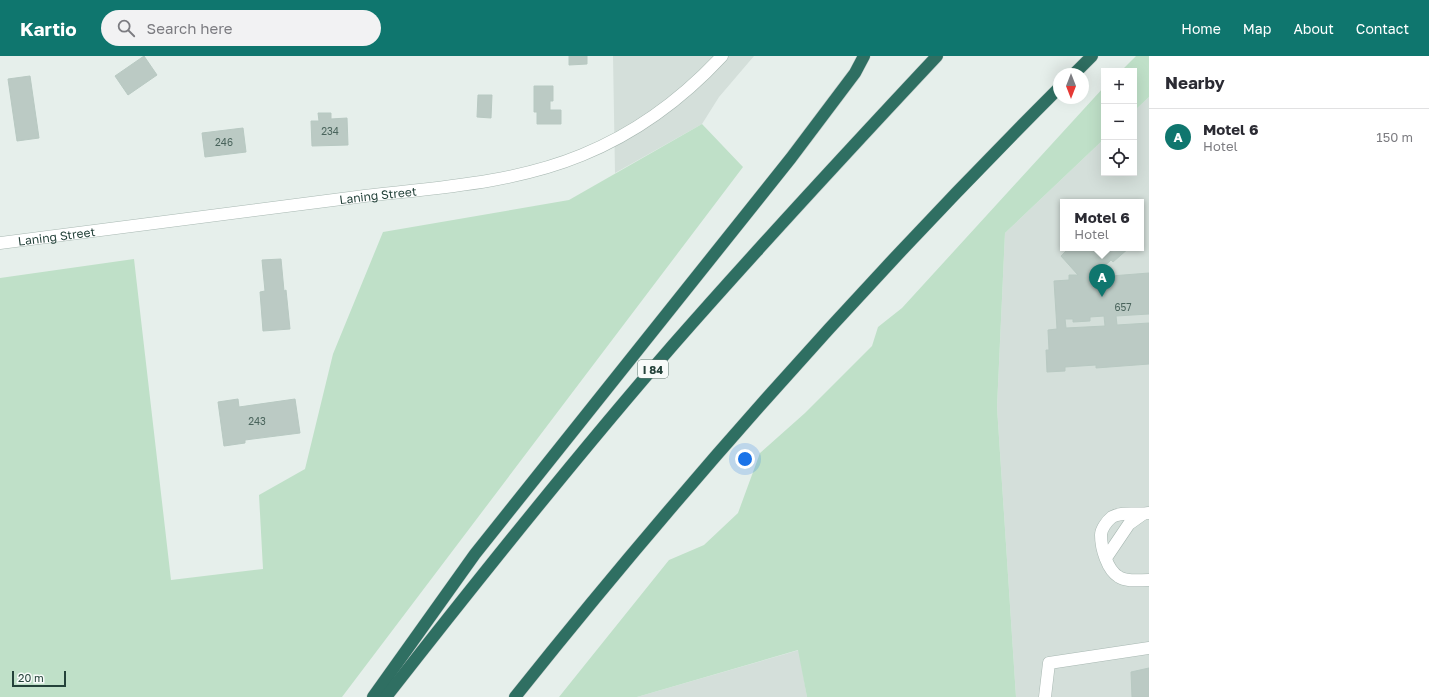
<!DOCTYPE html>
<meta charset="utf-8">
<style>
:root{--surface:#fff;--page:#f2f2f3;--text:#2b2b33;--muted:#7c7c81;--line:#e1e1e2;--accent:#0f766e}
body{margin:0;font-family:"Golos Text",sans-serif;background:var(--page);color:var(--text)}
.controls{position:absolute;right:12px;top:12px;display:grid;overflow:hidden;border-radius:0px;box-shadow:0 4px 16px #0002}
.controls button{width:36px;height:36px;display:grid;place-items:center;padding:0;border:0;border-bottom:1px solid var(--line);background:var(--surface);color:var(--text);font:20px sans-serif}
.compass{position:absolute;left:1053px;top:12px;width:36px;height:36px;border-radius:50%;background:var(--surface);box-shadow:0 4px 16px #0002;rotate:180deg}
.scale{position:absolute;left:12px;bottom:10px;width:54px;box-sizing:border-box;padding-left:4px;border:2px solid #24423a;border-top:0;font-size:11px;line-height:14px;white-space:nowrap;color:#24423a;-webkit-text-stroke:3px #f7fbf9;paint-order:stroke}
.you{position:absolute;left:745px;top:403px;width:14px;height:14px;margin:-10px;border:3px solid #fff;border-radius:50%;background:#1a73e8;box-shadow:0 0 0 6px #1a73e833}
.badge{display:grid;place-items:center;width:26px;height:26px;border-radius:50%;background:var(--accent);color:#fff;font-size:13px;font-weight:700}
.pin{position:absolute;translate:-50% -33px;filter:drop-shadow(0 1px 2px #0008)}
.pin::after{content:'';position:absolute;top:21px;width:14px;height:12px;background:inherit;clip-path:polygon(0 0,100% 0,50% 100%)}
.popup{position:absolute;left:1060px;top:143px;width:84px;height:52px;box-sizing:border-box;display:grid;place-content:center;border-radius:0px;background:var(--surface);filter:drop-shadow(0 1px 3px #0005);font-size:13px;white-space:nowrap;color:var(--muted)}
.popup b{font-size:15px;color:var(--text)}
.popup::after{content:'';position:absolute;left:50%;top:100%;margin-left:-8px;border:8px solid transparent;border-top-color:var(--surface)}
.list{margin:0;padding:0;list-style:none}
h2{display:flex;justify-content:space-between;align-items:center;height:52px;margin:0;padding:0 16px;font-size:17px}
h2 small{font-size:13px;font-weight:400;color:var(--muted)}
.list li{display:grid;grid-template-columns:26px 1fr auto;gap:12px;align-items:center;box-sizing:border-box;height:56px;padding:0 16px;border-top:1px solid var(--line)}
.list b{display:block;font-size:15px;white-space:nowrap}
.list p{margin:0;font-size:13px;white-space:nowrap;color:var(--muted)}
.list em{font-size:13px;font-style:normal;color:var(--muted)}
.icon{flex:none;width:22px;height:22px;fill:none;stroke:currentColor;stroke-width:2;stroke-linecap:round;stroke-linejoin:round}
.map{position:relative;flex:none;width:1149px;height:641px;overflow:hidden}
header{display:flex;align-items:center;gap:24px;box-sizing:border-box;height:56px;padding:0 20px;background:var(--accent);color:#fff}
header strong{font-size:19px}
nav{display:flex;gap:22px;margin-inline-start:auto;font-size:14px}
.search{width:280px;height:36px;background:var(--page);display:flex;align-items:center;gap:10px;box-sizing:border-box;padding:0 14px;border-radius:22px;color:var(--muted);font-size:15px}
main{display:flex}
aside{flex:1;background:var(--surface)}
.map>svg:first-child{display:block}
.built{fill:#d4dfda;fill-rule:evenodd}
.green{fill:#bfe0c8}
.building{fill:#bbcac4;stroke:#b8c9c2;fill-rule:evenodd}
.lines{fill:none;stroke-linecap:round;stroke-linejoin:round}
.minor-casing{stroke:#a8b8b2;stroke-width:13}
.highway-casing{stroke:#c2cac8;stroke-width:13}
.minor{stroke:#fff;stroke-width:12}
.highway{stroke:#2f6f62;stroke-width:12}
.labels{text-anchor:middle;dominant-baseline:central;stroke-width:3;stroke-linejoin:round;paint-order:stroke}
.number-label{font-size:10px;fill:#4a645c}
.shield{fill:#f7fbf9;stroke:#637a73;stroke-width:1}
.shield-label{font-size:11px;font-weight:bold;fill:#24423a}
.street-label{font-size:12px;fill:#24423a;stroke:#f7fbf9}
</style>
<header>
<strong>Kartio</strong>
<div class="search"><svg class="icon" aria-label="search" viewBox="0 0 24 24"><circle cx="10" cy="10" r="6"/><path d="M15 15l6 6"/></svg>Search here</div>
<nav><a>Home</a><a>Map</a><a>About</a><a>Contact</a></nav>
</header>
<main>
<div class="map">
<svg width="1149" height="641" viewBox="0 0 1149 641">
<rect width="100%" height="100%" fill="#e6efeb"/>
<g class="built">
<path d="M613,0H754L719,41L702,68L615,117Z"/>
<path d="M1149,41V641H1016L997,351L1005,177L1104,83V117H1134V55ZM1063,146H1141V192H1063Z"/>
<path d="M799,594L807,641H637Z"/>
</g>
<g class="green">
<path d="M1136,0H1149V41L1134,55V15H1121Z"/>
<path d="M1104,31V83L1005,177L997,351L1016,641H807L798,594L637,641H559L669,504L704,489L738,457L760,397L805,357L872,290L878,271L902,252Z"/>
<path d="M702,68L743,111L342,641H0V222L134,203L171,524L263,513L259,439L305,413L333,298L383,176L569,144Z"/>
</g>
<g class="building">
<path d="M144,0L157,19L128,39L115,20Z"/>
<path d="M569,0H587V8L569,9Z"/>
<path d="M30,20L39,82L17,85L8,23Z"/>
<path d="M534,30H553V45H550V54H561V68H537V56H534Z"/>
<path d="M478,39H492L491,62L477,61Z"/>
<path d="M318,57H331V63L347,62L348,89L312,90L311,65H319Z"/>
<path d="M243,72L246,96L205,101L202,77Z"/>
<path d="M1069,192H1129L1113,206L1111,204L1098,216V221L1149,217V258L1116,260L1117,269L1149,267V308L1096,312V309L1065,311V315L1047,316L1046,294H1049L1048,274L1057,273L1054,225L1069,224V219H1078L1061,200ZM1104,260L1105,270L1066,272L1065,263H1073V266L1090,265V261Z"/>
<path d="M281,203L284,235L286,234L290,273L263,275L260,236L265,235L262,204Z"/>
<path d="M238,343L239,351L295,343L300,377L245,384V387L224,390L218,346Z"/>
<path d="M1149,612V641H1132L1131,616Z"/>
</g>
<g class="lines">
<g class="minor-casing">
<g id="minor">
<path id="s1" d="M0,187C119,172 238,157 357,141C432,132 512,128 582,99C636,77 683,42 722,0"/>
<path d="M1149,457C1137,459 1123,455 1112,461C1107,465 1101,473 1101,479C1101,492 1107,514 1119,521C1127,526 1139,524 1149,524"/>
<path d="M1106,502L1129,468L1143,458"/>
<path d="M1045,641L1049,607L1149,592"/>
</g>
</g>
<g class="highway-casing">
<g id="highway">
<path d="M1074,18L1092,0"/>
<path d="M373,641L475,498L791,102L855,17L864,0"/>
<path d="M386,641C479,522 574,403 673,289C759,191 848,95 937,0"/>
<path d="M515,641C685,428 866,225 1059,32"/>
</g>
</g>
<use href="#minor" class="minor"/>
<use href="#highway" class="highway"/>
</g>
<g class="labels">
<g class="number-label">
<text x="330" y="75">234</text>
<text x="224" y="86">246</text>
<text x="1123" y="251">657</text>
<text x="257" y="365">243</text>
</g>
<rect class="shield" x="638" y="304" width="30" height="18" rx="3"/>
<g class="shield-label">
<text x="653" y="313">I 84</text>
</g>
<g class="street-label">
<text stroke="none"><textPath href="#s1" startOffset="381">Laning Street</textPath></text>
<text stroke="none"><textPath href="#s1" startOffset="57">Laning Street</textPath></text>
</g>
</g>
</svg>
<div class="controls">
<button>+</button>
<button>−</button>
<button><svg class="icon" aria-label="locate" viewBox="0 0 24 24"><circle cx="12" cy="12" r="6"/><path d="M12 2v4M12 18v4M2 12h4M18 12h4"/></svg></button>
</div>
<svg class="compass" viewBox="-18 -18 36 36"><path d="M0-13l5 13h-10z" fill="#e53935"/><path d="M0 13l5-13h-10z" fill="#7c7c81"/></svg>
<div class="scale">20 m</div>
<div class="you"></div>
<div class="pin badge" style="left:1102px;top:241px">A</div>
<div class="popup"><b>Motel 6</b>Hotel</div>
</div>
<aside>
<h2>Nearby<small></small></h2>
<ul class="list">
<li><span class="badge">A</span><div><b>Motel 6</b><p>Hotel</p></div><em>150 m</em></li>
</ul>
</aside>
</main>
